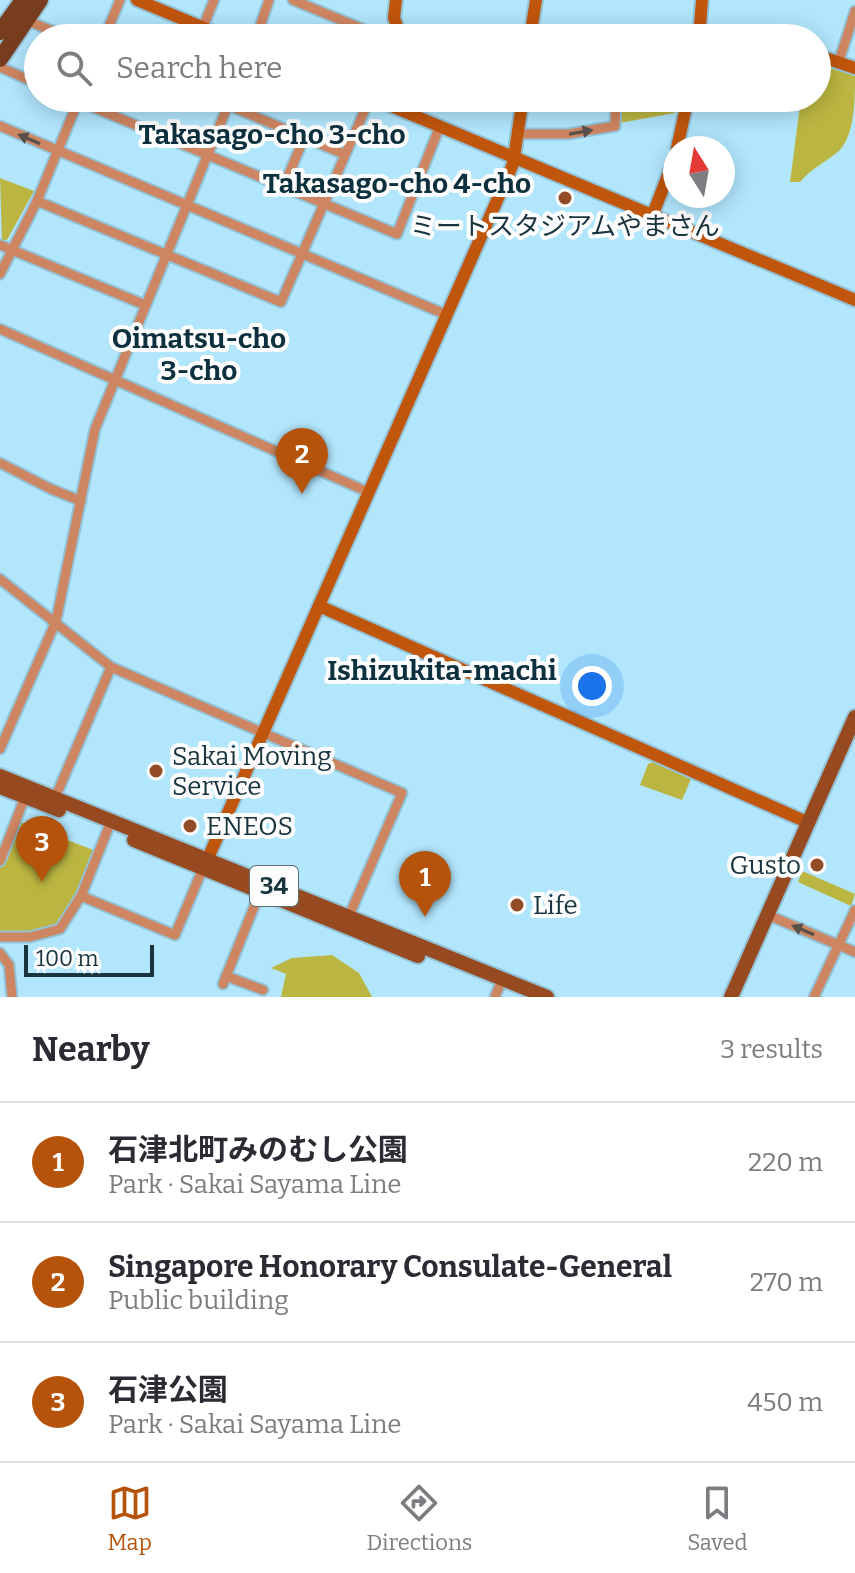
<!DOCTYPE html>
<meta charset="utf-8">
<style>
:root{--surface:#fff;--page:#f2f2f3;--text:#2b2b33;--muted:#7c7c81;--line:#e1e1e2;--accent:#b45309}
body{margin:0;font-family:Bitter,"Noto Sans JP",serif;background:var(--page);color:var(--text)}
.compass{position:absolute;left:663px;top:136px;width:72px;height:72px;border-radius:50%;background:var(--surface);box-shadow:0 4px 20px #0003;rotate:349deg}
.scale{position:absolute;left:24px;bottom:20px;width:130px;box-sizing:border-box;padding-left:8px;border:4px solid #19343f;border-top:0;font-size:22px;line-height:28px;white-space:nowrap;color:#19343f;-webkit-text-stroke:6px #fdfdfd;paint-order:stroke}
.you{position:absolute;left:592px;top:686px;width:28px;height:28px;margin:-20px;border:6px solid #fff;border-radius:50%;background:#1a73e8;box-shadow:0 0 0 12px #1a73e833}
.badge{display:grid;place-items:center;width:52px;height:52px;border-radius:50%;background:var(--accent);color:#fff;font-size:26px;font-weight:700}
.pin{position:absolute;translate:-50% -66px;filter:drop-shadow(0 2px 4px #0008)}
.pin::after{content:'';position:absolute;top:42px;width:28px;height:24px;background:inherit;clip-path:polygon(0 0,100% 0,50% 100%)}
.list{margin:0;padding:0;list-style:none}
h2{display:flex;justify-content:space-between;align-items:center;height:104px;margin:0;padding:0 32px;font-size:34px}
h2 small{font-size:26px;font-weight:400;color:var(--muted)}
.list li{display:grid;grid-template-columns:52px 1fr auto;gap:24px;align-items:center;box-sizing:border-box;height:120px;padding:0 32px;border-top:2px solid var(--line)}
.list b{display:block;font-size:30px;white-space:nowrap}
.list p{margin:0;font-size:26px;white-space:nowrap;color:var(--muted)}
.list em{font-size:26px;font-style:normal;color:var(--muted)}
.icon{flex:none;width:44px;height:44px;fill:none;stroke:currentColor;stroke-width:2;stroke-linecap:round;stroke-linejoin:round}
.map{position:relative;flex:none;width:855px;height:997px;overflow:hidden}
.search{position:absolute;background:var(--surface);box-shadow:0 4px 20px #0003;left:24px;right:24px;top:24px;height:88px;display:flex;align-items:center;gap:20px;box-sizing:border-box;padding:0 28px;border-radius:44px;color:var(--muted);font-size:30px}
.sheet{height:464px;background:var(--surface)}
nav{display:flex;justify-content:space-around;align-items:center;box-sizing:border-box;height:112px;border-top:2px solid var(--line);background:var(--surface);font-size:22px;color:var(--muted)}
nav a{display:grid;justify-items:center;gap:4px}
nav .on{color:var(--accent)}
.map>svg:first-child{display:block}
.green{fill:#bbb641}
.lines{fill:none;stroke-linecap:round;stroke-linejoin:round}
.street-casing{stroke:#93c2d7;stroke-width:13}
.secondary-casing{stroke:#93c2d7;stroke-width:16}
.primary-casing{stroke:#93c2d7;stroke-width:18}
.highway-casing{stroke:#93c2d7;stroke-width:20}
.street{stroke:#ce8561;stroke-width:9}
.secondary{stroke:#c0560b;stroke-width:12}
.primary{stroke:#974a1f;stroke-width:14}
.highway{stroke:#773d1e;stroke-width:16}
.oneway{fill:#58504b}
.poi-dot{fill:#934c26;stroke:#fdfdfd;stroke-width:3}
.labels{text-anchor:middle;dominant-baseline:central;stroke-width:8;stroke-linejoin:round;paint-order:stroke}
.shield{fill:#fdfdfd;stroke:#5d7078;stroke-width:2}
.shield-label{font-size:24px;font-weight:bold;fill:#19343f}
.poi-label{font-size:26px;fill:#19343f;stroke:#fdfdfd;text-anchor:start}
.neighbourhood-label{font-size:28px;font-weight:bold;fill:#0c303d;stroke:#fdfdfd}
</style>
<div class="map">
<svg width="855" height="997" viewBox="0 0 855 997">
<rect width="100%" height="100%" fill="#b1e6fd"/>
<g class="green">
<path d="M817,64L855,76C855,99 855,133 840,150C826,162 813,167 800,182H790L801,98H817Z"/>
<path d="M620,98H678L675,113L619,123Z"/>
<path d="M0,178L34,191L7,240L2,241Z"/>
<path d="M653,762L691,779L682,800L640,785L648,764Z"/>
<path d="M18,821L96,851L78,895L59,926L31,934H0V868Z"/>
<path d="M802,871L855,894L851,906L798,882Z"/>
<path d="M332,955L359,973L372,997H281L286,974L271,968L292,958Z"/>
</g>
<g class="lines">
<g class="street-casing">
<g id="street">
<path d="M293,0L377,35L396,31"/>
<path d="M26,20L69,38"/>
<path d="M203,27L214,0"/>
<path d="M530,33L616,38"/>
<path d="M104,38L120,0"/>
<path d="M256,38L269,0"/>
<path d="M839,61L855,11"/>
<path d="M0,67L38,84"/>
<path d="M71,98L397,234L440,126"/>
<path d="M211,98L344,154"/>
<path d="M0,126L447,315"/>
<path d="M518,134H568L615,126L616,98"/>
<path d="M283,188L304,138"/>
<path d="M37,201L281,302L370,98"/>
<path d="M0,245L145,305"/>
<path d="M0,274L37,201L79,99"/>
<path d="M0,329L368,492"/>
<path d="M0,463L51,489L81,501"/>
<path d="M0,579L111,667L402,793L349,916"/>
<path d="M0,749L56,621L95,429L231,98"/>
<path d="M55,798L111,667"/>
<path d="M108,829L81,896L175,935L203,868"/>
<path d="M0,861L25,797"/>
<path d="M768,915L855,952"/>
<path d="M0,937H30L60,929L81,896"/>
<path d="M0,953L9,965L12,997"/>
<path d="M226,976L263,990"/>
<path d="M223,984L260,892"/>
<path d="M495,997L499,987"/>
<path d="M814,997L855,910"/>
</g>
</g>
<g class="secondary-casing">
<g id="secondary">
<path d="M137,0L228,38"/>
<path d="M396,0L394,18L400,34L530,33"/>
<path d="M530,38L536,0"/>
<path d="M699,38L702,0"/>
<path d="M817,55L855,68"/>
<path d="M372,98L855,300"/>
<path d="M677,148L688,98"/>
<path d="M653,214L675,157"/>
<path d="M319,606L809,823"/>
<path d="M205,865L513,164L523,98"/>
</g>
</g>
<g class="primary-casing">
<g id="primary">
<path d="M0,776L547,997"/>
<path d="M0,787L59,810"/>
<path d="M134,840L418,956"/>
<path d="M731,997L855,717"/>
</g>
</g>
<g class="highway-casing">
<g id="highway">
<path d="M0,32L23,0"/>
<path d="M0,59L40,0"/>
</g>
</g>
<use href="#street" class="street"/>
<use href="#secondary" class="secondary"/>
<use href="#primary" class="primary"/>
<use href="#highway" class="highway"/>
</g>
<defs><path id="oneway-solid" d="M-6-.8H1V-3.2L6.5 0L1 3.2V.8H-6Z" transform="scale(2)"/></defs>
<g class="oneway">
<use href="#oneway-solid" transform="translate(581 132) rotate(-10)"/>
<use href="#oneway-solid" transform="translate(29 139) rotate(-157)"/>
<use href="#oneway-solid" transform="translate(803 930) rotate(-157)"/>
</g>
<g class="poi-dot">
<circle cx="565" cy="198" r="8"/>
<circle cx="156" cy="771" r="8"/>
<circle cx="190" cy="826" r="8"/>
<circle cx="817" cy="865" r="8"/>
<circle cx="517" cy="905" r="8"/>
</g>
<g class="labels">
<rect class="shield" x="250" y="866" width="48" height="40" rx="6"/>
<g class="shield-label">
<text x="274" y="886">34</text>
</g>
<g class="poi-label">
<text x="565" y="226" text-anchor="middle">ミートスタジアムやまさん</text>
<text x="172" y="756">Sakai Moving<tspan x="172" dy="30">Service</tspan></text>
<text x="206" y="826">ENEOS</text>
<text x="801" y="865" text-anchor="end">Gusto</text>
<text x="533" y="905">Life</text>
</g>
<g class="neighbourhood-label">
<text x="272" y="134">Takasago-cho 3-cho</text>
<text x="397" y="183">Takasago-cho 4-cho</text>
<text x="199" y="338">Oimatsu-cho<tspan x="199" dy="32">3-cho</tspan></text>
<text x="442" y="670">Ishizukita-machi</text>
</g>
</g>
</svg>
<svg class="compass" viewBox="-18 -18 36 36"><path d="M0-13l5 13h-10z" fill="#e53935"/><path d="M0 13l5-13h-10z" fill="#7c7c81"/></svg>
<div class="scale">100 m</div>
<div class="you"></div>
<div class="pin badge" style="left:425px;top:917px">1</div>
<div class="pin badge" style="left:302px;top:494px">2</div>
<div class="pin badge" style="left:42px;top:882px">3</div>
<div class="search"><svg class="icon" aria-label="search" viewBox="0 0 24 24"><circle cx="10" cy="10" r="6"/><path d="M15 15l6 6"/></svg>Search here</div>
</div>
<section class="sheet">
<h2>Nearby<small>3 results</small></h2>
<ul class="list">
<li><span class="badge">1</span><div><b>石津北町みのむし公園</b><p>Park · Sakai Sayama Line</p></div><em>220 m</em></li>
<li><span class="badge">2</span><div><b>Singapore Honorary Consulate-General</b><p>Public building</p></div><em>270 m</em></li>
<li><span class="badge">3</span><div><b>石津公園</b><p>Park · Sakai Sayama Line</p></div><em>450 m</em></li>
</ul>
</section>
<nav>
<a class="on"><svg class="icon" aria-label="map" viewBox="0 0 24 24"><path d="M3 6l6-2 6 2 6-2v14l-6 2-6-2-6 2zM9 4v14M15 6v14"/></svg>Map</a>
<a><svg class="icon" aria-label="directions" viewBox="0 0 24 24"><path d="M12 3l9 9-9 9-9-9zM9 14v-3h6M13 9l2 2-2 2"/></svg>Directions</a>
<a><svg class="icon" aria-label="saved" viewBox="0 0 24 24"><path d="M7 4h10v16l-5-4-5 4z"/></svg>Saved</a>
</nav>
